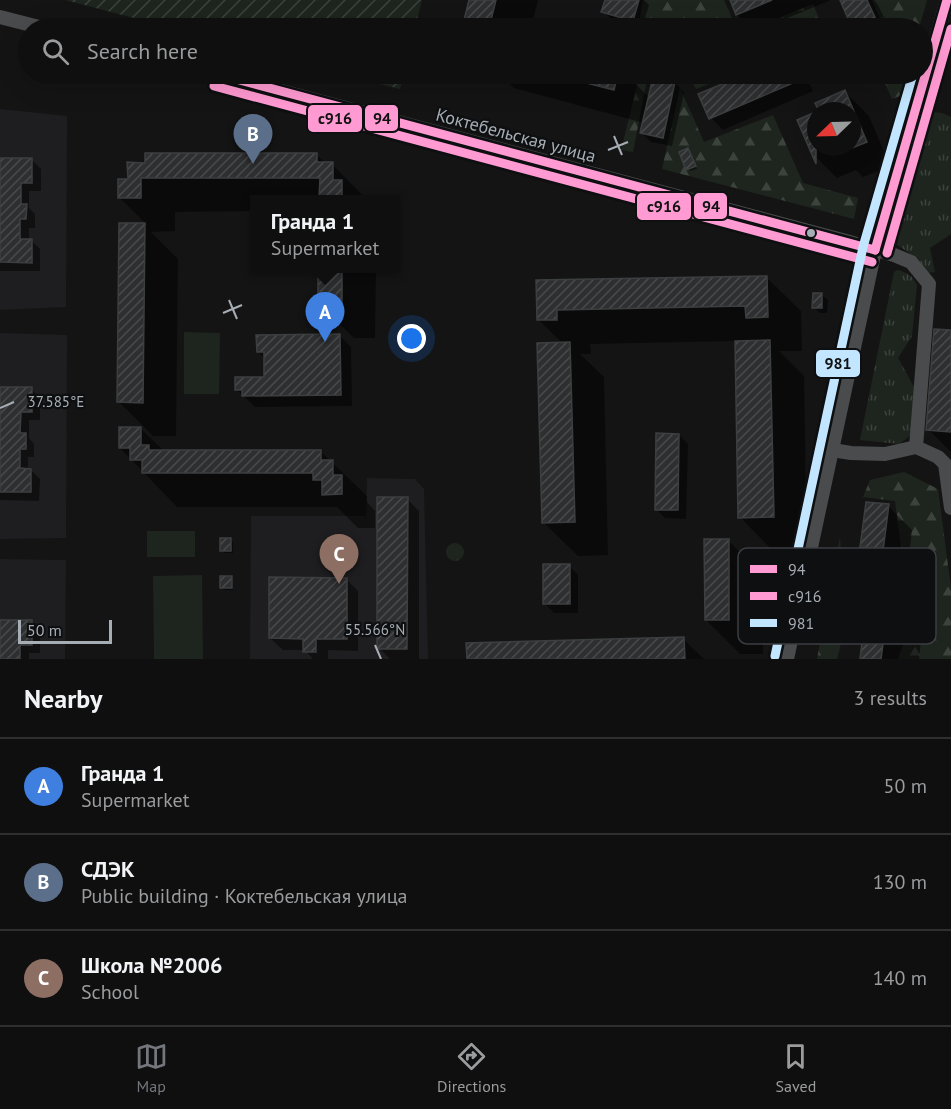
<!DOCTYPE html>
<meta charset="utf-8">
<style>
:root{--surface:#0f0f0f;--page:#181818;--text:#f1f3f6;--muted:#9b9c9e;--line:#2f2f2f;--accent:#73777d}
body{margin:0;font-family:"PT Sans",sans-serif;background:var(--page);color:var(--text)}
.compass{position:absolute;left:807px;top:102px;width:54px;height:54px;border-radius:50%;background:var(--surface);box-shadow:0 6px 24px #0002;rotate:247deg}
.scale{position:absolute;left:18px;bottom:15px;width:94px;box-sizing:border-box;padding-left:6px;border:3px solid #a6adb5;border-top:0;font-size:16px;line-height:21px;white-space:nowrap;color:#a6adb5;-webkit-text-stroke:4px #0e0f10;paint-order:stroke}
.you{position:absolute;left:412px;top:339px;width:21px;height:21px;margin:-15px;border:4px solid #fff;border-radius:50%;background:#1a73e8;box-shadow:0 0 0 9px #1a73e833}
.badge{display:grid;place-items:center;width:39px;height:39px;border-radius:50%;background:var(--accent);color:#fff;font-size:20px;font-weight:700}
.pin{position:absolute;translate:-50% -50px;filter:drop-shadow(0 2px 3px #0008)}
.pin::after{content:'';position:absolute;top:32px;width:21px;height:18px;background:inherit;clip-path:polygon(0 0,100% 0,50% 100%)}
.popup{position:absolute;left:250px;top:195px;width:150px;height:78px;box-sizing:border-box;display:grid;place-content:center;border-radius:0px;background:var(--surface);filter:drop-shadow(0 2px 4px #0005);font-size:20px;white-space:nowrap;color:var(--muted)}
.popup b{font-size:22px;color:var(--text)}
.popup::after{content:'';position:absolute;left:50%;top:100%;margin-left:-12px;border:12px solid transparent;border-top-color:var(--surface)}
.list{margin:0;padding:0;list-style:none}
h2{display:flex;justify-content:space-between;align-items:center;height:78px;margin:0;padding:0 24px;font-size:26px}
h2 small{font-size:20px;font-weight:400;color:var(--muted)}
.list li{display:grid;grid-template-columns:39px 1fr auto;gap:18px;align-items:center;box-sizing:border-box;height:96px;padding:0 24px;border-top:2px solid var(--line)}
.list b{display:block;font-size:22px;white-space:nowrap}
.list p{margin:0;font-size:20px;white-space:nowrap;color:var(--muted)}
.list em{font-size:20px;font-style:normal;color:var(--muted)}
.icon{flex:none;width:33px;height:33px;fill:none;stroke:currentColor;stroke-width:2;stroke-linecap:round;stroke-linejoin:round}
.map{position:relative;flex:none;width:951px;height:659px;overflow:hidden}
.search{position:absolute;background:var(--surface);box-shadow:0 6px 24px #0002;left:18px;right:18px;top:18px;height:66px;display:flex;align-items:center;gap:15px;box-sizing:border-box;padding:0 21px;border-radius:33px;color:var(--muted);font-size:22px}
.sheet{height:366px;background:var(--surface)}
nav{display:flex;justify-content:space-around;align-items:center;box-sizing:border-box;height:84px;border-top:2px solid var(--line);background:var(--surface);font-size:16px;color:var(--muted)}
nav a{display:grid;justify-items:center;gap:3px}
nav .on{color:var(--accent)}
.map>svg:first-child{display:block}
.built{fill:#1e1e20}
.grass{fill:url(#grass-tufts)}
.forest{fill:url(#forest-firs)}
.garden{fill:url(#garden-furrows)}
.pitch{fill:#1e251e}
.shadow{fill:#0007}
.building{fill:url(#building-hatch);stroke:#3c3f40;stroke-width:1.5}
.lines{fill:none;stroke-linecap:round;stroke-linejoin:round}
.minor{stroke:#494b4d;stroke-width:14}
.bus-1-casing{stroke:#0e0f10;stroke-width:14}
.bus-2-casing{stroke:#0e0f10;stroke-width:14}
.bus-3-casing{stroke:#0e0f10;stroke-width:14}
.bus-1{stroke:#ff9ad2;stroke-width:9}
.bus-2{stroke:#ff9ad2;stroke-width:9}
.bus-3{stroke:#c2e6ff;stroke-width:9}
.ticks{fill:none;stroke:#a6adb5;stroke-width:2}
.bus-dot{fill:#a6adb5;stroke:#0e0f10;stroke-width:2}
.labels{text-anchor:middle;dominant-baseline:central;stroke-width:4.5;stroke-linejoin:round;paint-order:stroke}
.street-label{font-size:18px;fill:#a6adb5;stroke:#0e0f10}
.key{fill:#0e0f10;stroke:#3c3e42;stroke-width:1.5}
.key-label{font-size:16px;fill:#a6adb5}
.ticks-label{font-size:15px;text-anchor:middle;fill:#a6adb5;stroke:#0e0f10;stroke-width:4.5;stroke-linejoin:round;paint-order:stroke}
.line-badge{stroke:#0e0f10;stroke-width:2}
.pale-badge-label{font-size:16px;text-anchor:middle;font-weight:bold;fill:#111}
</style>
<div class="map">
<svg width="951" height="659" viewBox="0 0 951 659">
<defs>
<pattern id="grass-tufts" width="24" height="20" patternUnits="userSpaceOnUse" patternTransform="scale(1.5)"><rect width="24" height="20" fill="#1e251e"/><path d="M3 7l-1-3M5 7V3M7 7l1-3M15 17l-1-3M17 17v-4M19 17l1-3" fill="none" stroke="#3c423c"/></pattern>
<pattern id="forest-firs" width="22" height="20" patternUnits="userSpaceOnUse" patternTransform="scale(1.5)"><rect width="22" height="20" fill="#1e251e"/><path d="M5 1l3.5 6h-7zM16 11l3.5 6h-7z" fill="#3c423c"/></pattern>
<pattern id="garden-furrows" width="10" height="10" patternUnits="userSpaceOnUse" patternTransform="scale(1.5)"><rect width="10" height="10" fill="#1e251e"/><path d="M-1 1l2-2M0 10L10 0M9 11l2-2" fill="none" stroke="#3c423c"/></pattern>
<pattern id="building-hatch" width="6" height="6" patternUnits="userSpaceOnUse" patternTransform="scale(1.5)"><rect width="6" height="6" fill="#2e2f30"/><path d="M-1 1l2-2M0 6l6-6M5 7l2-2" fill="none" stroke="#494a4c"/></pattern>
</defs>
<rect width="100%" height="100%" fill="#141414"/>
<g class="built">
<path d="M0,109L67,116L66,307L0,310Z"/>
<path d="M0,333L67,335L66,538L0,539Z"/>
<path d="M367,478L415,479L424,489L428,659H250L251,516H366Z"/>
<path d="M0,559L66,560L65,659H0Z"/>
</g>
<g class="grass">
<path d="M933,112L942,113L951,117V234L930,248L935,272L927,273L918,259L896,244L921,137L922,128L926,116Z"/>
<path d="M897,270C907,272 913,276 917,285L912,336L898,358L914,387L911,435L899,444L860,440L894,272Z"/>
<circle cx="455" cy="552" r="9"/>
</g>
<g class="forest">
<path d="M643,0H724L734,23L723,28H638Z"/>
<path d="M872,0H927L919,28H884Z"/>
<path d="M813,4L823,28H754Z"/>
<path d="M640,74H648L633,152L621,150Z"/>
<path d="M688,74H735L696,89Z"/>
<path d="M860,74H906L900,96L892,99L881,74L863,82Z"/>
<path d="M680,88L704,142L773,115L803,183L858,198L854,219L662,169Z"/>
<path d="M904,472L938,489L951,588V659H898L904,642L908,600L895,501L863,497L870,480Z"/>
<path d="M840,537L846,624L837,659H817Z"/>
</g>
<g class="garden">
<path d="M65,0H422L415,28H172Z"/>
<path d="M340,74H404L400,89Z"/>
</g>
<g class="pitch">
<path d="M184,332L220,333L219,394H184Z"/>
<rect x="147" y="531" width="48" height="26"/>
<path d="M202,575L203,659H154L153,576Z"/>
</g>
<g class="shadow">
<path d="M471,0H538L531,28H469L465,24Z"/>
<path d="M606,0H644L649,5L642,28L612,20L603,11Z"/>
<path d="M731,0H831L763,28H751L737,15Z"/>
<path d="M842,0H874L878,5L889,28H854Z"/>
<path d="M499,74H625L650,98L675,83L684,92L672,146L651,142L642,133L644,123L514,88Z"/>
<path d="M750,74H805L813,91L723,130L711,118L700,95Z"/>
<path d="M845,92L869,116L890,166L863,177L856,170L837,178L813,154L816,114V147H852V111H820Z"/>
<path d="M688,150L690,152L697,169L690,171L688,169Z"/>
<path d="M317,155L326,164H332L367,200H254V211L175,212V231L151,232L178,259L176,436H153L119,402L121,225H147L119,197L129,181V164Z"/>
<path d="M0,159L32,160L41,169V191H29V208L35,214V228H29V240H31L40,249V271H0Z"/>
<path d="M319,268H376L375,338H354L319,304Z"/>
<path d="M766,277L801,311L802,351H779L804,376L807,551L774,552L740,517L736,341L590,344L591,354H580L604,377L608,555L578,556L543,522L562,343L539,320L538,281Z"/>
<path d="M822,295L828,300L827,313H820L814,307Z"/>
<path d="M951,332V452L928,429Z"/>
<path d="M339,335L351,347L352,406L255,407L236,389L266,378V359L258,352Z"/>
<path d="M0,389H31L40,398V420H29V438L34,444V457H28V470H31L40,479L39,501L0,500Z"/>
<path d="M140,428L164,451H320L367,496V502L375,511V528H358L337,507H177L120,448Z"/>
<path d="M679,435L688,444L686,519L665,518L656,509Z"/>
<path d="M407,499L419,511V659H390L379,648Z"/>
<path d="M888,506L912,530L908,568L918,577L914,611L923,621L919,659H861L864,636L873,637L877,602L867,592L872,556L862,546Z"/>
<path d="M231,540L233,542V553H224L222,550Z"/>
<path d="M728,540L762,575L763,654H740L706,620Z"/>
<path d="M569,566L578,575V613H554L545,604Z"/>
<path d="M231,578L233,580V590H224L222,588Z"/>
<path d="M346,579L358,591V651L328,650V659H313L305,650H283L270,638Z"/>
<path d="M0,621L31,622L40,631V653H29V659H0Z"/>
<path d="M683,639L704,659H468V644Z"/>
</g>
<g class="building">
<path d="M469,0H496L489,28H468L463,24Z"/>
<path d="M605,0H639L633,21L601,12Z"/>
<path d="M730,0H772L736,15Z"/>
<path d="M840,0H867L880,28H852Z"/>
<path d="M564,74H618L614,90L563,77Z"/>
<path d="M746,74H814L709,119L698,94Z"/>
<path d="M653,77L675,82L663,138L640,133Z"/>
<path d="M845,90L867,142L852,148V111H819L815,103Z"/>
<path d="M816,112V164L797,120Z"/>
<path d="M688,148L696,166L686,170L679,152Z"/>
<path d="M145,153H317V162H333V180H342V198H319L320,178H141V198H118V179H128L127,162L145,163Z"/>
<path d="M0,158H32V183H21V204H27L26,219H20V239H32V263L0,262Z"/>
<path d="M119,223H145L143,403L117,402Z"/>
<rect x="318" y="268" width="24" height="37"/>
<path d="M767,276L768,317L746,318L745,306L557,310V320H537L536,280Z"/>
<path d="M813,293H822V308H812Z"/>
<path d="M934,329L951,330V432L926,430Z"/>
<path d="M340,334L341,395L242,396V390H235V377H264V352H257L256,335Z"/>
<path d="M770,340L774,517L738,518L735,341Z"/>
<path d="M570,342L575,522L542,523L537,343Z"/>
<path d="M0,387H32V412H21L20,433H26V449H20V468L31,469V492H0Z"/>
<path d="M119,427H141V445H149V450H321V460H333V475H342V494L322,495V480H313V473H142V460H130V448H119Z"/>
<path d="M656,433L679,434L678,510H655Z"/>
<path d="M377,497H408L407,649H377Z"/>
<path d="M866,502L889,504L883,551L894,552L889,594L900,595L895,638L884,636L881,659H860L863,634L872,635L876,594L866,593L871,548L860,547Z"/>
<rect x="220" y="538" width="11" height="13"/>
<path d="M704,539H729V620H705Z"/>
<rect x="543" y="564" width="27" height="40"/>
<rect x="220" y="576" width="12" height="12"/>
<path d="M269,577L347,578V639H316V652H303V639L269,638Z"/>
<path d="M0,620H32V645H20V659H0Z"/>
<path d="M684,637L685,659H467L466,643Z"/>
</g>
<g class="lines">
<g class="minor">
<path d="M0,17L43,28"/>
<path d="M217,74L846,241L894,255L911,262L929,284L916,447L938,457L945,464L951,508"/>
<path d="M832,450L851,453L885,454L916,447"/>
<path d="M787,659L875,250L947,0"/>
</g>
<g class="bus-1-casing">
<g id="bus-1">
<path d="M217,74L875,250"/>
<path d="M875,250L947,0"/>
</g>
</g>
<g class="bus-2-casing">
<g id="bus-2">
<path d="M214,86L872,262"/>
<path d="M887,253L951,29"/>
</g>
</g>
<g class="bus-3-casing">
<path id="bus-3" d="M775,656L863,247L913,74"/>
</g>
<use href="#bus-1" class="bus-1"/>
<use href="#bus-2" class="bus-2"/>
<use href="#bus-3" class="bus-3"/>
</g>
<path class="ticks" d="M614,136L622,155M608,150L628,142M229,300L237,319M223,313L242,305M0,408L14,402M375,645L381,659"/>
<circle class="bus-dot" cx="811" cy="233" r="5"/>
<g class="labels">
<g class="street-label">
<text transform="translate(516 135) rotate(15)">Коктебельская улица</text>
</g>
</g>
<rect x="738" y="548" width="198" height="96" rx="9" class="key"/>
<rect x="750" y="565" width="27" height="8" fill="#ff9ad2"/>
<rect x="750" y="592" width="27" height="8" fill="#ff9ad2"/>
<rect x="750" y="619" width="27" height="8" fill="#c2e6ff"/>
<g class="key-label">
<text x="788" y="575">94</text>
<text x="788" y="602">с916</text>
<text x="788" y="629">981</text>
</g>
<g class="ticks-label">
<text x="56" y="407">37.585°E</text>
<text x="375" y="635">55.566°N</text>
</g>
<g class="line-badge">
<rect x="364" y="104" width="35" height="28" rx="6" fill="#ff9ad2"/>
<rect x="307" y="104" width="56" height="29" rx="6" fill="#ff9ad2"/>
<rect x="693" y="192" width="35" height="28" rx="6" fill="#ff9ad2"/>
<rect x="636" y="192" width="56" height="29" rx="6" fill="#ff9ad2"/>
<rect x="815" y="349" width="46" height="29" rx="6" fill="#c2e6ff"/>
</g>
<g class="pale-badge-label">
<text x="382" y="124">94</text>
<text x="335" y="124">с916</text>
<text x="711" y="212">94</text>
<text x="664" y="212">с916</text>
<text x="838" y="369">981</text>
</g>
</svg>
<svg class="compass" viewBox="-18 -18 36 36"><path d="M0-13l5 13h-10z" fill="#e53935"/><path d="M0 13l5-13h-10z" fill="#9b9c9e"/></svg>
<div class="scale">50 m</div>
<div class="you"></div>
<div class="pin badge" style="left:325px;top:342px;background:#3f7fe0">A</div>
<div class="popup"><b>Гранда 1</b>Supermarket</div>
<div class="pin badge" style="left:253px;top:164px;background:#5c6f8a">B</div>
<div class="pin badge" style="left:339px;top:584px;background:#8d6e63">C</div>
<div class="search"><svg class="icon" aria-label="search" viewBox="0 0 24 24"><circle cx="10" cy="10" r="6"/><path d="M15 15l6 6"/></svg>Search here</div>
</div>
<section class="sheet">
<h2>Nearby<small>3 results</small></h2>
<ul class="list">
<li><span class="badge" style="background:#3f7fe0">A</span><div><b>Гранда 1</b><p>Supermarket</p></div><em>50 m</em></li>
<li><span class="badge" style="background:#5c6f8a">B</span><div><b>СДЭК</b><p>Public building · Коктебельская улица</p></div><em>130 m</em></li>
<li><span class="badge" style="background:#8d6e63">C</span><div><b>Школа №2006</b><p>School</p></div><em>140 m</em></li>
</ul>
</section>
<nav>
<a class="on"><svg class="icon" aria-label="map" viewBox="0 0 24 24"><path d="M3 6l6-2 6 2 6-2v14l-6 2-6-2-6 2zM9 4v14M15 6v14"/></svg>Map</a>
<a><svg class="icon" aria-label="directions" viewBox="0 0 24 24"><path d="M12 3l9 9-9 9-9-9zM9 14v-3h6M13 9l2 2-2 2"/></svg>Directions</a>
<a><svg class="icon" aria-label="saved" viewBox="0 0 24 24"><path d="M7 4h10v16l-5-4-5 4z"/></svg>Saved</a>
</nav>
